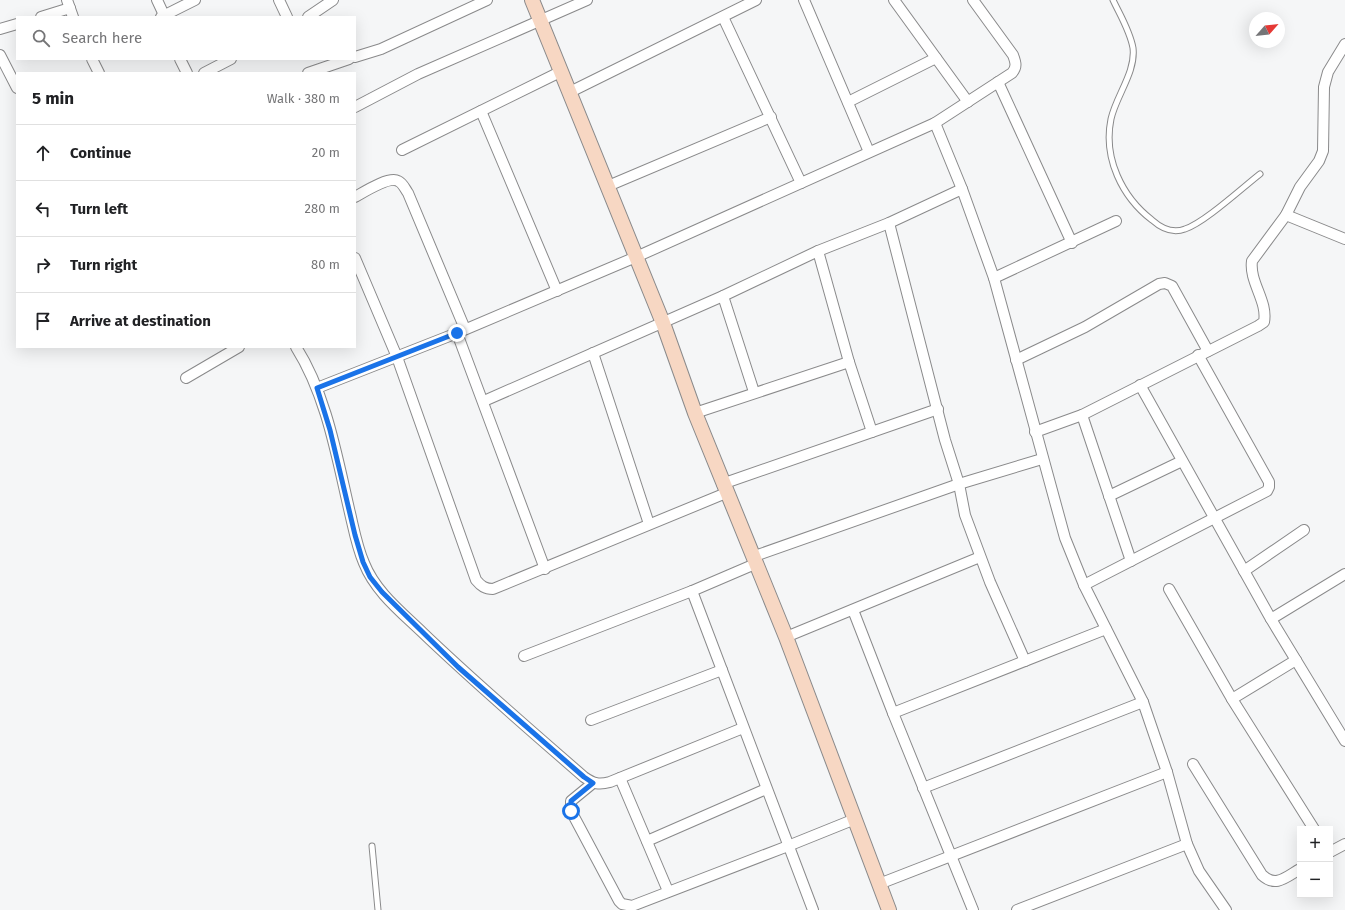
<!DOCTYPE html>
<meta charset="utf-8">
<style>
:root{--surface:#fff;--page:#f6f6f6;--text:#202124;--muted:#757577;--line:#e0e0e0}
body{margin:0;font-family:"Fira Sans",sans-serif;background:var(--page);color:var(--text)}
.controls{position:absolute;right:12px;bottom:12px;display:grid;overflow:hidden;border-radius:0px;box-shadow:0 4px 16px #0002}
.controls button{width:36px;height:36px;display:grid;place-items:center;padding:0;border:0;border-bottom:1px solid var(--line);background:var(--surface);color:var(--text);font:20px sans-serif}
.compass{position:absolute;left:1249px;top:12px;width:36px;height:36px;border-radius:50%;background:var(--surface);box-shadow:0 4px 16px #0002;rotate:63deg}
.stop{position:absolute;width:12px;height:12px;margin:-9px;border:3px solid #1a73e8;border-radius:50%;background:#fff}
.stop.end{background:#1a73e8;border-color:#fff;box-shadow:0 1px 4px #0008}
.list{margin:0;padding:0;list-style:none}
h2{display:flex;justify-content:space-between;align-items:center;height:52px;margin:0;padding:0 16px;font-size:17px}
h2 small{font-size:13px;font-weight:400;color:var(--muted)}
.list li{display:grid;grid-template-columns:26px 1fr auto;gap:12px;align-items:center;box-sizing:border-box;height:56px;padding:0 16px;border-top:1px solid var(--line)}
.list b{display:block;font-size:15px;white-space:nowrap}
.list em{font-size:13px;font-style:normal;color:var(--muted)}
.icon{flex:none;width:22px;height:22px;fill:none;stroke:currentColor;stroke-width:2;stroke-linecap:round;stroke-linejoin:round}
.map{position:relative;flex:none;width:1345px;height:910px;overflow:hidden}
.search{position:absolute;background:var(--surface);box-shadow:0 4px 16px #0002;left:16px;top:16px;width:340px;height:44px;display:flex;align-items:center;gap:10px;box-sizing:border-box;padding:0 14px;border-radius:0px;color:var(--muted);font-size:15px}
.panel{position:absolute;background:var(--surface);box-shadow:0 4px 16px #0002;left:16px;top:72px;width:340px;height:276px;border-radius:0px}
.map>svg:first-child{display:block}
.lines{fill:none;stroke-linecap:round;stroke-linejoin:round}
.lane-casing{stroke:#8a8a8b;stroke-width:7}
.street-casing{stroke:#8a8a8b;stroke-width:12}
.secondary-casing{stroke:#8a8a8b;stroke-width:16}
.lane{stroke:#fff;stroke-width:5}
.street{stroke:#fff;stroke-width:10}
.secondary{stroke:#f7d7c3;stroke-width:14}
.route{stroke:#1a73e8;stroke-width:5}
</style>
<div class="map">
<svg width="1345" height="910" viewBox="0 0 1345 910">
<rect width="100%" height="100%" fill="#f5f6f7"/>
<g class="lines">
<g class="lane-casing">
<g id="lane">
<path d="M1113,0C1120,15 1130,31 1133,48C1136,72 1116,96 1111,119C1103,158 1122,197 1152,220C1161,228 1172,234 1185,229C1204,223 1242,188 1260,174"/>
<path d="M372,846L378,910"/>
</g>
</g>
<g class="street-casing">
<g id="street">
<path d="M67,0L73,17"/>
<path d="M157,0L164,15"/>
<path d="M279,0L287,17"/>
<path d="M804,0L869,152"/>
<path d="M894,0L968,102"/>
<path d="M41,17L70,8"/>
<path d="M161,17L195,0"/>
<path d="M308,17L333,0"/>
<path d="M723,17L801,183"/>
<path d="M0,29L17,24"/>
<path d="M0,55L17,88"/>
<path d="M355,57L381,49L487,0"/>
<path d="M92,59L99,73"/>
<path d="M180,59L187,73"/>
<path d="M204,73L231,59"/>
<path d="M308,73L349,59"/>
<path d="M998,82L1072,243"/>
<path d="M570,92L756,0"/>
<path d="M848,102L936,58"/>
<path d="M355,107L418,74L587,0"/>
<path d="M481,111L557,291"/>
<path d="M935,123L962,189L994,278L1065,538L1084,585L1143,702L1167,772L1187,844L1199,871L1226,910"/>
<path d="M402,150L562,71"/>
<path d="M608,186L771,117"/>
<path d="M355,197C364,192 389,176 398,181C403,183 405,189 408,193L465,329"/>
<path d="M1286,215L1345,239"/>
<path d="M889,223L945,440L959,484L965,515L990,582L1025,661"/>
<path d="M818,251L849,362L872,432"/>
<path d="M355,258L397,357L476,580C481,586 485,589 493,589L726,493"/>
<path d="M994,278L1116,221"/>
<path d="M723,296L754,392"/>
<path d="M457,333L545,569"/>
<path d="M296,347C327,396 337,458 350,513C354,530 357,547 364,563C375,591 400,611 422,632C474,682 529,729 584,777C594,784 599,785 610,782L743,728"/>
<path d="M593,353L649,524"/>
<path d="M1016,360L1085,327L1159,284L1165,283L1172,286L1208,351"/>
<path d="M186,378L239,347"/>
<path d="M1140,385L1271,619L1345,741"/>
<path d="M317,388L457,333L636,257L935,123L1012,73C1017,67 1016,63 1013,55L973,0"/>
<path d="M484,401L723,296L818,251L889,223L962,189"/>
<path d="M695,413L849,362"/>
<path d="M1082,415L1131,561"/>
<path d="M1035,432L1082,415L1258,326L1264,322C1268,301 1249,282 1252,261L1286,215L1300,187L1319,161L1323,151L1324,87L1328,72L1345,44"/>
<path d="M722,484L938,409"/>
<path d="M1109,496L1182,461"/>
<path d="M752,557L959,484L1042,459"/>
<path d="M755,564L692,591L813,910"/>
<path d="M1244,571L1304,530"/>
<path d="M1084,585L1267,491L1269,487V482L1198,355"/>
<path d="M1169,589L1232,699L1314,829"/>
<path d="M853,610L893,713"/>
<path d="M1271,619L1345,574"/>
<path d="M786,637L980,557"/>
<path d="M524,656L692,591"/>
<path d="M1232,699L1296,660"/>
<path d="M591,720L722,670"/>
<path d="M1193,764L1262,875C1276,888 1286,877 1300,869"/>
<path d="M620,778L668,891"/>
<path d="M593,783L571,801V811L619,901L622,904L632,906L788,846L855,819"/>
<path d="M923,788L1143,702"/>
<path d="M647,841L766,789"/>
<path d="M1330,852L1345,844"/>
<path d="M879,884L1167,772"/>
<path d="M973,910L893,713L1106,629"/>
<path d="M1017,910L1187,844"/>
</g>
</g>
<g class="secondary-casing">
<path id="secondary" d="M532,0L663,323L695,413L786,637L889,910"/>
</g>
<use href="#lane" class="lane"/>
<use href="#street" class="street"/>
<use href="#secondary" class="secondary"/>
</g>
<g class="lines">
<path class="route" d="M457,333L317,388L330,430L355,535L363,562L370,577L382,592L458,667L584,777L593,783L571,801V811"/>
</g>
</svg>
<div class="controls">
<button>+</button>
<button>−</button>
</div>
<svg class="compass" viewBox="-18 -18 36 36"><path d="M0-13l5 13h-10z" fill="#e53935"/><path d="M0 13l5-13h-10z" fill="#757577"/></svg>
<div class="stop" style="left:571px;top:811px"></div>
<div class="stop end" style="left:457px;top:333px"></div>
<div class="search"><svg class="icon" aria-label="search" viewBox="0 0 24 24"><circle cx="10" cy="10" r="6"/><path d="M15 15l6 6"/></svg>Search here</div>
<section class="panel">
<h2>5 min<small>Walk · 380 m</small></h2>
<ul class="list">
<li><svg class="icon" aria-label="ahead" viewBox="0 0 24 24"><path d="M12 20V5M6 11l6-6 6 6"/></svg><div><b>Continue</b></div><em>20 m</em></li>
<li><svg class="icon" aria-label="left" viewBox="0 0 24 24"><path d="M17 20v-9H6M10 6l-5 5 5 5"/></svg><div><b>Turn left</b></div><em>280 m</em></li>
<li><svg class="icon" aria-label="right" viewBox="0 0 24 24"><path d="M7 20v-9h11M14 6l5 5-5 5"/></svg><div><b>Turn right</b></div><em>80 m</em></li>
<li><svg class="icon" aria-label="arrive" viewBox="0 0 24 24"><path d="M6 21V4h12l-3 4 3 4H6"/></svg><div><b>Arrive at destination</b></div></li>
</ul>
</section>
</div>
